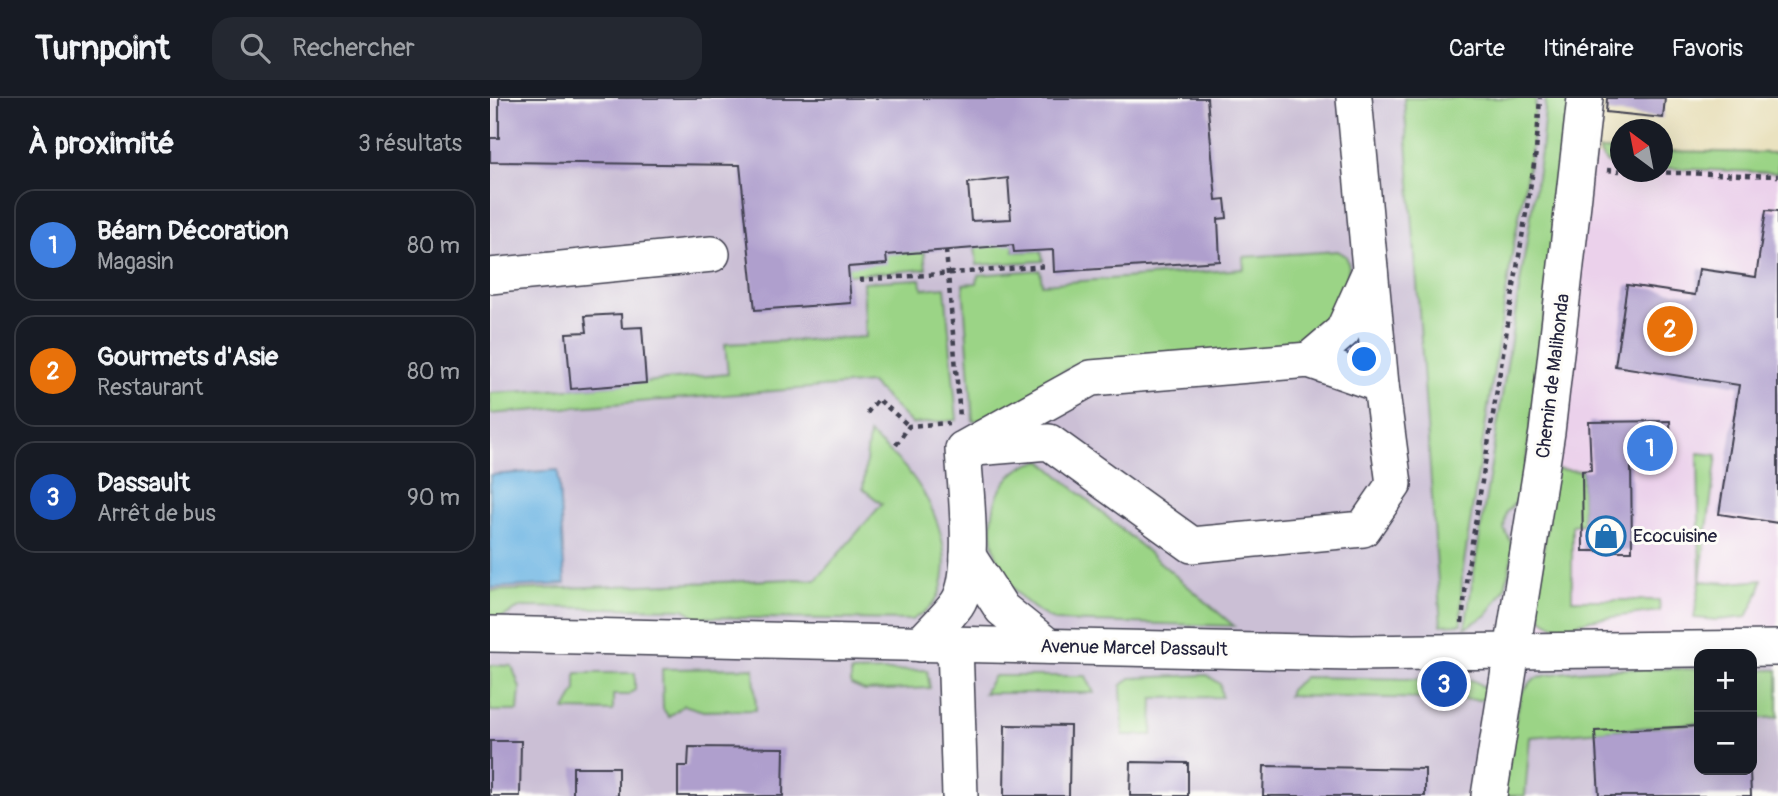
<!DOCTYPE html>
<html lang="fr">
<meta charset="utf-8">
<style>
:root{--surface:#171b24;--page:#242831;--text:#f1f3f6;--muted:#9ea1a6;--line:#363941;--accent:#d93025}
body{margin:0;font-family:Pangolin,sans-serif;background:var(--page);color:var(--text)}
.controls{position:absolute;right:21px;bottom:21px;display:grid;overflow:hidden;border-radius:14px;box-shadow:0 7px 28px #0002}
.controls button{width:63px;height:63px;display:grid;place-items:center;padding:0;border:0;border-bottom:2px solid var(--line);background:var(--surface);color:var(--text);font:35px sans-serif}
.compass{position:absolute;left:1120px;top:21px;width:63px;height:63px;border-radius:50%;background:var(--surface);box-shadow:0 7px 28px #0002;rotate:328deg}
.you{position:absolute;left:875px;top:262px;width:24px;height:24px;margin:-18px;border:5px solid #fff;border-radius:50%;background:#1a73e8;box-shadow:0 0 0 10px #1a73e833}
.badge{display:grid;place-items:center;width:46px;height:46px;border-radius:50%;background:var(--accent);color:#fff;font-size:23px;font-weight:700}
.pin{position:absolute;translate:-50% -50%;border:4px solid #fff;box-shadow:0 2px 7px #0006}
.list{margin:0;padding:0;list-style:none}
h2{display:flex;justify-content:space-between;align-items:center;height:91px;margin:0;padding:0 28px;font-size:30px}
h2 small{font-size:23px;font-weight:400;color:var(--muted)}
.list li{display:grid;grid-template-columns:46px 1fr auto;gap:21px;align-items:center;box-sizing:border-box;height:112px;margin:0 14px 14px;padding:0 14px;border:2px solid var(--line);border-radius:21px}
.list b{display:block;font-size:26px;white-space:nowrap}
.list p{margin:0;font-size:23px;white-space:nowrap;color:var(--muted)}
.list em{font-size:23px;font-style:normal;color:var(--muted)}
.icon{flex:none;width:38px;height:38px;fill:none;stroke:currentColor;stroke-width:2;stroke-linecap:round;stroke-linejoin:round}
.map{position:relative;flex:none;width:1288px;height:698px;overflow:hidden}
header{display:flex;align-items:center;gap:42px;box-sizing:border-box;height:98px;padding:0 35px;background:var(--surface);border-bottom:2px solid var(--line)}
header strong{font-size:33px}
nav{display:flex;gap:38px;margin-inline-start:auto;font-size:24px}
.search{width:490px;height:63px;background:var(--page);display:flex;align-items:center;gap:18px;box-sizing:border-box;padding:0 24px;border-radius:21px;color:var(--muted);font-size:26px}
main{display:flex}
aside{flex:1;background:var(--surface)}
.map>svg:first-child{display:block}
.built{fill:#ebd1eb}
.industrial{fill:#cbbfd5;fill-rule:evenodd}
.green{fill:#9bd486;stroke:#5e7b60;stroke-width:2}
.water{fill:#6ab4e3;stroke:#466b8f;stroke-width:2}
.building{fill:#af9fcd;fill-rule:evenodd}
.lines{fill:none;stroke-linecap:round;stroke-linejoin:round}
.minor-casing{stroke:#403f4f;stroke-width:38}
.path{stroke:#403f4f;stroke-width:4.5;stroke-dasharray:5 5;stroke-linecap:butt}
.minor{stroke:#fff;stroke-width:35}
.labels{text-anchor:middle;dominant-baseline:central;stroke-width:6;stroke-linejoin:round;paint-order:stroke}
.street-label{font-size:19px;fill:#22223b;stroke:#fdfcf7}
.poi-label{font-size:19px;fill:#22223b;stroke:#fdfcf7;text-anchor:start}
</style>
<header>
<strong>Turnpoint</strong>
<div class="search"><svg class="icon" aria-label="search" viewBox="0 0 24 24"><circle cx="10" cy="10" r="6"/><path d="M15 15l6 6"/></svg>Rechercher</div>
<nav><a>Carte</a><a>Itinéraire</a><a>Favoris</a></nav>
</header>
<main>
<aside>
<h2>À proximité<small>3 résultats</small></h2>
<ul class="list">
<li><span class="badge" style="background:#3f7fe0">1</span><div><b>Béarn Décoration</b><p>Magasin</p></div><em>80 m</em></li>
<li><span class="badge" style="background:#e8710a">2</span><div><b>Gourmets d'Asie</b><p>Restaurant</p></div><em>80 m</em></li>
<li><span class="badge" style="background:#1a4fb4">3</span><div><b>Dassault</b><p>Arrêt de bus</p></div><em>90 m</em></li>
</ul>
</aside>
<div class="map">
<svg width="1288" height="698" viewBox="0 0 1288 698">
<rect width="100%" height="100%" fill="#fdfcf7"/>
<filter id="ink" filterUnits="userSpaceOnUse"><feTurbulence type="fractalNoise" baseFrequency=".0143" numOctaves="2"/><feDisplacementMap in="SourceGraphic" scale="14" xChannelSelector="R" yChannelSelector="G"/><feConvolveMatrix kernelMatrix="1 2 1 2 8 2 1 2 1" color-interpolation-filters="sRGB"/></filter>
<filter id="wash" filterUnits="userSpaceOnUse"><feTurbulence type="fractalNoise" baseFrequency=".00686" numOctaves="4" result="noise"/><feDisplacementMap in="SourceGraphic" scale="28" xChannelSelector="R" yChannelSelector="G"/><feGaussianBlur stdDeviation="1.57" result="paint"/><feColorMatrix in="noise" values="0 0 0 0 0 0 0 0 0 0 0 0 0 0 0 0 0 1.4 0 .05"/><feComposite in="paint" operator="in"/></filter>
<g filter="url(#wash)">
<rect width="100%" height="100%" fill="#eae2c0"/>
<path class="built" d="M1090,58L1130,59V74H1172L1173,60L1288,64V550L1022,555Z"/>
<path class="industrial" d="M0,0H1095L1023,554L1288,550V698H0ZM1209,556H1262V672H1209Z"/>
<g class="green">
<path d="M914,0H1046L1041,54L1023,150L972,477L971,526L951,527Z"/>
<path d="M1056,0H1082L1032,398L1016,414L1014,431L1024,450L1015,490L997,517L975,530L1051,54Z"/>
<path d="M1109,52H1130V68C1118,68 1113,63 1109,52Z"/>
<path d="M1173,53L1288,55V75L1173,70Z"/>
<path d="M522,135L524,154L551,153L553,163L487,167L485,150Z"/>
<path d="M395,148L434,154L436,171L358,177V169Z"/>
<path d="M848,153L856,158L859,168L853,213L808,251L587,266L574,273L529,317L483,323L473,186L487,185L488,177L550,172L552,186L754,171L753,159Z"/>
<path d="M430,181L433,191L455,189L467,322L422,326L381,285L0,316V295L81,291L238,276L235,246L376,239L373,184Z"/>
<path d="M379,336C395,350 412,364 425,382C447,413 464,459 449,496C444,509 433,515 422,522L207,519L193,511L31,509L9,521L0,522V493L303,481L326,482L392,406L373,391Z"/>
<path d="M1208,355L1227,357L1210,483L1240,485L1272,482L1270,492L1257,519L1227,522L1204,520L1210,483Z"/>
<path d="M552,363L744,528L565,523C543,512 526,498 514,476C491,436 499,370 552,363Z"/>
<path d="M1064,371L1092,373L1093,426L1082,427V502H1169L1170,513L1099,522L1074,530L1062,527L1053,521L1049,513L1047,501Z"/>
<path d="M0,567L22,568L30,590L28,613H0Z"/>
<path d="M264,570L266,612L213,613L194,607L179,619L173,611L172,571Z"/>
<path d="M1209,571V625L1040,639L1035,698H1010L1031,595C1035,592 1038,586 1042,583C1061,568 1180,571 1209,571Z"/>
<path d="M437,572L440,590L375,593L361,587V574Z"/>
<path d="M1262,572H1288V619L1262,621Z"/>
<path d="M86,575H145V592L138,597H123V613L75,612L86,592Z"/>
<path d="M717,577L730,586L732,599L663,600L662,637H633L631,588L640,580Z"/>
<path d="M504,578H596L604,595H494Z"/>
<path d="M814,579L981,582C992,585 995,592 999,602L798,598L800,592Z"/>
</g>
<path class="water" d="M68,372L75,486L0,490V377Z"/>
<g id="blocks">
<g class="building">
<path d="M9,0H717L726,102L735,101L737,120L728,121L730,163L564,174L563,152L524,154L523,147L396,157L397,166L358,169L361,205L265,212L250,67L0,64V40H9ZM518,80L521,121L481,123L478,85Z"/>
<path d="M1117,0H1175L1173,20L1116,14Z"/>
<path d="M1276,112L1288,113V425L1229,416L1249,287L1125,268L1137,187L1205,197L1209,171L1266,179Z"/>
<path d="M131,216L132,230L152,229L156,285L81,291L76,235L97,234L95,218Z"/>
<path d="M1180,323L1181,362L1141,363L1142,453H1093L1092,373L1101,372L1099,324Z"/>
<path d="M515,627L580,628L579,698H514Z"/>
<path d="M1209,628V672H1260L1261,698H1109L1105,633Z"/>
<path d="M0,643H31L30,698H0Z"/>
<path d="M199,649L294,650L293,698H188V668H198Z"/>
<path d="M641,664L698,665V698H640Z"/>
<path d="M774,668L935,671V698H773Z"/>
<rect x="83" y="669" width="45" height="29"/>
</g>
</g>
</g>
<g filter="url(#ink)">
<use href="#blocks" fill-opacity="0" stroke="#403f4f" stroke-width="2"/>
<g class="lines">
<g class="minor-casing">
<g id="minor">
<path d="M864,0L891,287"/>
<path d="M0,178L222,156"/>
<path d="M819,262L853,233L880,173"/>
<path d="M478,458L512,511L558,548"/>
<path d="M0,536L862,555L1288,550"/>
<path d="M431,546C442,533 457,520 467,506C487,477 475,388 473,351L559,344L702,447L873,431L904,386L891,287L819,262L601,280L473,351"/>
<path d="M465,547L470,698"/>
<path d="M999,698L1057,334L1095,0"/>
</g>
</g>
<g class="path">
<path d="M1117,72L1130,73"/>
<path d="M1156,74L1288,78"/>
<path d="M456,152L470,319"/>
<path d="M369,182L558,168"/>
<path d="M377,315L388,301L419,328"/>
<path d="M406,347L419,328L459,325"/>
<path d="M972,525L977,475L1046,54L1050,0"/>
</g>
<use href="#minor" class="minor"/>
</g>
</g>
<defs>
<g id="shop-ring" transform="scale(2.0125)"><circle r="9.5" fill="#fdfcf7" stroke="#1f6fb2" stroke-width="1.5"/><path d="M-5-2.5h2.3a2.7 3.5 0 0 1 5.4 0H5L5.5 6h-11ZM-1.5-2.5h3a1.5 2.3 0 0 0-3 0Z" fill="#1f6fb2"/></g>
</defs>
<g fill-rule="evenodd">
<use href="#shop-ring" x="1116" y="438"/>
</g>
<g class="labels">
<g class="street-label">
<text transform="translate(1063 278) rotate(-83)">Chemin de Malihonda</text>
<text transform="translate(644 550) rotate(1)">Avenue Marcel Dassault</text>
</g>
<g class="poi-label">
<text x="1143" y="438">Ecocuisine</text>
</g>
</g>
</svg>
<div class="controls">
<button>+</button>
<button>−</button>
</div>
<svg class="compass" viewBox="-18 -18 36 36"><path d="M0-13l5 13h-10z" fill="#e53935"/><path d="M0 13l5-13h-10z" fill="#9ea1a6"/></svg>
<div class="you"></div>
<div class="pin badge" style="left:1160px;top:350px;background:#3f7fe0">1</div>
<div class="pin badge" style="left:1180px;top:231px;background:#e8710a">2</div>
<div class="pin badge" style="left:954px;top:586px;background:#1a4fb4">3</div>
</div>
</main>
